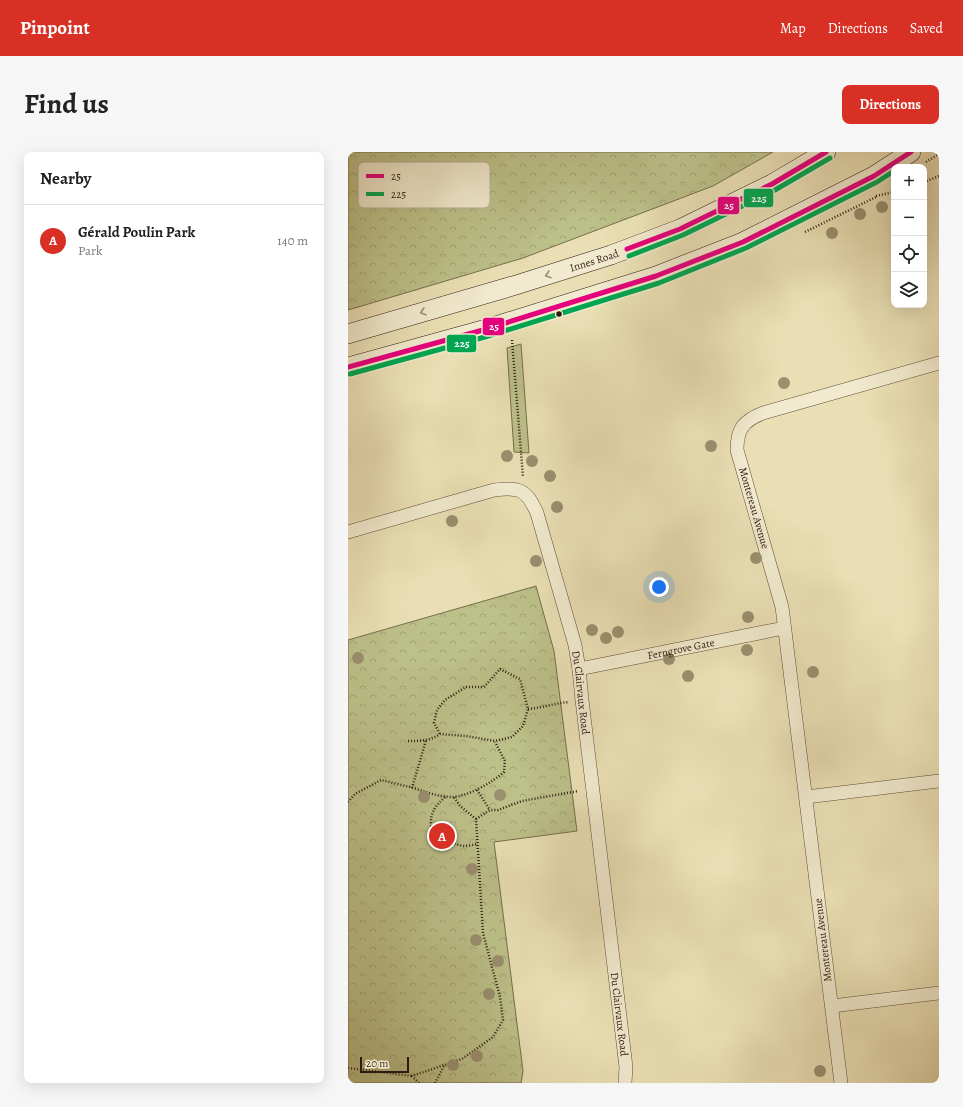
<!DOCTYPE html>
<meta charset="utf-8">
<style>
:root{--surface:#fff;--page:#f6f6f6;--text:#222;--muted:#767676;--line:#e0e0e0;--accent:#d93025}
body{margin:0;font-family:Alegreya,serif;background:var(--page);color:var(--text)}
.controls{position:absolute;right:12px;top:12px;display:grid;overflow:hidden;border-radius:8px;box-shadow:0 4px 16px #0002}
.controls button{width:36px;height:36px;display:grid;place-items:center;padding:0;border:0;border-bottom:1px solid var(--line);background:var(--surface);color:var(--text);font:20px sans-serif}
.scale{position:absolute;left:12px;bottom:10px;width:49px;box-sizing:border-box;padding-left:4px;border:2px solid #2f1b12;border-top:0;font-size:11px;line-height:14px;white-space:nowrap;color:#2f1b12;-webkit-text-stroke:3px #f1eace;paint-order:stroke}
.you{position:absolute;left:311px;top:435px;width:14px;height:14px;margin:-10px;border:3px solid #fff;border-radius:50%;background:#1a73e8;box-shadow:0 0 0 6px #1a73e833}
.badge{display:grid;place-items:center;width:26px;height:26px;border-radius:50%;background:var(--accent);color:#fff;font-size:13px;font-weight:700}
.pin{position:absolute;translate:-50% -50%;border:2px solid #fff;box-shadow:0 1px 4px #0006}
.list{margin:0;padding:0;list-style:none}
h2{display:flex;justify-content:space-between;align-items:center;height:52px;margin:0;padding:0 16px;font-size:17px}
h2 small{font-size:13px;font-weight:400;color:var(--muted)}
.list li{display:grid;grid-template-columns:26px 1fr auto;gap:12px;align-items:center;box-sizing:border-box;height:72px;padding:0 16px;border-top:1px solid var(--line)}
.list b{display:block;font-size:15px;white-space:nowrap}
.list p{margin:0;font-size:13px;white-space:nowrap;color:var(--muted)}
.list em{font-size:13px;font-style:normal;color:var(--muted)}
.icon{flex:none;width:22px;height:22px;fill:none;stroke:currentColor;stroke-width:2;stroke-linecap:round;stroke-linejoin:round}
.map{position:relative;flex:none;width:591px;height:931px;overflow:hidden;border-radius:8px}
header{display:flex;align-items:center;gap:24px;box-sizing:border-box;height:56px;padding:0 20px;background:var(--accent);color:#fff}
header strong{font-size:19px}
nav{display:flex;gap:22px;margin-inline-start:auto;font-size:14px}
.intro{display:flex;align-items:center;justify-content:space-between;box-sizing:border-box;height:96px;padding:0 24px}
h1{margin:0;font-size:28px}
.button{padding:10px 18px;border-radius:8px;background:var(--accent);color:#fff;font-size:14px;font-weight:700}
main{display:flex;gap:24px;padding:0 24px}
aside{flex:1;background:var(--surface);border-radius:8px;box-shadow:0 4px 16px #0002}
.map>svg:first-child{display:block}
.grass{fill:#bcc089;stroke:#766e4e}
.forest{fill:url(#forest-crowns);stroke:#766e4e}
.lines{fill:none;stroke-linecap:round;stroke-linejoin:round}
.minor-casing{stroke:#5e4c3a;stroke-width:14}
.secondary-casing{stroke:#2f1b12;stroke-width:20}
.path{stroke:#2f1b12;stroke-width:2.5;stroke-dasharray:1 2;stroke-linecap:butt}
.minor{stroke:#f1eace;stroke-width:13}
.secondary{stroke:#f1eace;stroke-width:19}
.bus-1-casing{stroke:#f1eace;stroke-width:8}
.bus-2-casing{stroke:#f1eace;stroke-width:8}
.bus-1{stroke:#e5007d;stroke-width:5}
.bus-2{stroke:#00a651;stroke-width:5}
.tree{fill:#9a8f6f}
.oneway{stroke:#9a8d79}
.bus-dot{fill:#2f1b12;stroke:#f1eace;stroke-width:1.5}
.labels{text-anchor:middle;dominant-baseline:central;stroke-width:3;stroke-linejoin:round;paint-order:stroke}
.street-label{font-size:11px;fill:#2f1b12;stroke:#f1eace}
.key{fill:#f1eace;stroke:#b7ac96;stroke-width:1}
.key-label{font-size:11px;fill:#2f1b12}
.line-badge{stroke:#f1eace;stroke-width:1.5}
.badge-label{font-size:11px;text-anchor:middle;font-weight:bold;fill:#fff}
</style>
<header>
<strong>Pinpoint</strong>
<nav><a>Map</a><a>Directions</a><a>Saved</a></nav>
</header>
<div class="intro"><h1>Find us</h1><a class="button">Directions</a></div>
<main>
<aside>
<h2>Nearby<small></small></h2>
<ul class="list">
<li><span class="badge">A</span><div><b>Gérald Poulin Park</b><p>Park</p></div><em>140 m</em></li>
</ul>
</aside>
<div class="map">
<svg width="591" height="931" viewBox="0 0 591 931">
<defs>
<pattern id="forest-crowns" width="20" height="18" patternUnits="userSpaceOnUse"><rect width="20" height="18" fill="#bcc089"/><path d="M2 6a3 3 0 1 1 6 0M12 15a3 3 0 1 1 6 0" fill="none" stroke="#a2a475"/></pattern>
</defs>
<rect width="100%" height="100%" fill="#eadfb4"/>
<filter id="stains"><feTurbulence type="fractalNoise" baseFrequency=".005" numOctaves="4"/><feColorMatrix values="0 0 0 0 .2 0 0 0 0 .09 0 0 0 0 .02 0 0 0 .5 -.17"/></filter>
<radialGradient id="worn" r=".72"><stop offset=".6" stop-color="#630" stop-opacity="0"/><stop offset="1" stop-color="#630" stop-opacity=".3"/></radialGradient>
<path class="grass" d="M173,192L181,301L166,300L159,196Z"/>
<g class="forest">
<path d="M0,0H425L365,34L175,106L0,158Z"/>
<path d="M188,434L206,499L229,679L146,690L175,919L173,931H0V488Z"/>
</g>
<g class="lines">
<g class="minor-casing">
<g id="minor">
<path id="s1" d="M0,380L146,338C172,335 178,337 189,361L227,493L231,517L234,548L278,915L277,931"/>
<path id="s2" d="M231,517L436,476"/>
<path d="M458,645L591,629"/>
<path d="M484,854L591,841"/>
<path d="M493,931L434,455L389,298C389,277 395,269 415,261L591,211"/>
</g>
</g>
<g class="secondary-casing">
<g id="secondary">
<path id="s3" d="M0,182L168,133L263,103L332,77L424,32L478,0"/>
<path d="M0,215L135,178L308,124L395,90L526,24L563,0"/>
</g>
</g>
<g class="path">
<path d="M578,10L591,2"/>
<path d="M576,30L591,24"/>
<path d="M528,44L546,40"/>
<path d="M457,80L528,45"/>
<path d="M164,188L175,325"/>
<path d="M180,557C194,556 207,551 221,550"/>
<path d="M60,589C72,589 82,589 92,582L118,584L147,589L164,585L175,574L180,557L172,527L152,517L136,535H118L97,548L89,558L86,571L92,582"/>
<path d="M64,636L78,588"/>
<path d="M129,638L142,658"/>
<path d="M97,645C87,654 82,661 83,674C92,682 104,693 116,694C120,694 125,693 129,692"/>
<path d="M0,650L7,642L33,628C42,630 53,633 62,635C76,639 89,645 104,645C119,645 145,630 156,620L157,609L147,590"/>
<path d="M128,667L142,658H150L174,649L230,639"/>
<path d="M0,916L64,924"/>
<path d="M71,931L64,924L114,907L145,885L155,868L152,845L135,781L128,667L112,654L106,645"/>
<path d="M87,931L96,914"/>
</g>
<use href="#minor" class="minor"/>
<use href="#secondary" class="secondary"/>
<g class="bus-1-casing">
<g id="bus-1">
<path d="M279,97L332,77L424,32L478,0"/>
<path d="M0,215L135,178L308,124L395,90L526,24L563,0"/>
</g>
</g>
<g class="bus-2-casing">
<g id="bus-2">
<path d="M281,104L335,83L427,38L482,6"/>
<path d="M2,222L137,185L311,131L398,96L529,30L546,19"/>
</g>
</g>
<use href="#bus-1" class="bus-1"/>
<use href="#bus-2" class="bus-2"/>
</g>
<g class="tree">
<circle cx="534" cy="55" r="6"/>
<circle cx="512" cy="62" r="6"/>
<circle cx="484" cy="81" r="6"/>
<circle cx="436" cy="231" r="6"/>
<circle cx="363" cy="294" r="6"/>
<circle cx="159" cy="304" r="6"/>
<circle cx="184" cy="309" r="6"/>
<circle cx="202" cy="324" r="6"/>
<circle cx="209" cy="355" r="6"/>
<circle cx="104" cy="369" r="6"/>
<circle cx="408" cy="406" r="6"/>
<circle cx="188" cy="409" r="6"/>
<circle cx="400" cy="465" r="6"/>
<circle cx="244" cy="478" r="6"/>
<circle cx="270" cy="480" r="6"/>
<circle cx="258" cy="486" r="6"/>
<circle cx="399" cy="498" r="6"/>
<circle cx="10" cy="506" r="6"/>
<circle cx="321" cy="507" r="6"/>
<circle cx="465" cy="520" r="6"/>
<circle cx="340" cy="524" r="6"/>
<circle cx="152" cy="643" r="6"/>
<circle cx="76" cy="645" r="6"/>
<circle cx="124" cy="717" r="6"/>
<circle cx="128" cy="788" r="6"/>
<circle cx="150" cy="809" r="6"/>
<circle cx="141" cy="842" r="6"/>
<circle cx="129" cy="904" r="6"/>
<circle cx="105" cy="913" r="6"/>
<circle cx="472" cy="919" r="6"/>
</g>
<defs><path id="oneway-chevron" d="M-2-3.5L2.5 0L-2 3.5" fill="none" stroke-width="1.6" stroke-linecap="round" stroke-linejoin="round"/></defs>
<g class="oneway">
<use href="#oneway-chevron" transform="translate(200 123) rotate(163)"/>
<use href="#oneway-chevron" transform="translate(75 160) rotate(164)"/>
</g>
<circle class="bus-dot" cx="211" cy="162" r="3.5"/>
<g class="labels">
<g class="street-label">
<text stroke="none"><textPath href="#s3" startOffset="257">Innes Road</textPath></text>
<text transform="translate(406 356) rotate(74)">Montereau Avenue</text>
<text stroke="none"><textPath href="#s2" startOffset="104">Ferngrove Gate</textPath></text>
<text stroke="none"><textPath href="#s1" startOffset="392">Du Clairvaux Road</textPath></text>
<text transform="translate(475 788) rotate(-97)">Montereau Avenue</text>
<text stroke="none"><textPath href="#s1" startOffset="716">Du Clairvaux Road</textPath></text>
</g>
</g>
<rect x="10" y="10" width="132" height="46" rx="6" class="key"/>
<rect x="18" y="22" width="18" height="4" fill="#e5007d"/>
<rect x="18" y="40" width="18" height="4" fill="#00a651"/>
<g class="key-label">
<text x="43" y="28">25</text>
<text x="43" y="46">225</text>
</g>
<g class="line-badge">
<rect x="395" y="36" width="31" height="20" rx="4" fill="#00a651"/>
<rect x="369" y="44" width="23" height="19" rx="4" fill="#e5007d"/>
<rect x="134" y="165" width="23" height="19" rx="4" fill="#e5007d"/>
<rect x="98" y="182" width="31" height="19" rx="4" fill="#00a651"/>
</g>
<g class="badge-label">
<text x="411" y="50">225</text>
<text x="381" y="57">25</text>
<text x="146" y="178">25</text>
<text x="114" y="195">225</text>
</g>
<rect width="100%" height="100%" filter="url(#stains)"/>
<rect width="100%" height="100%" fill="url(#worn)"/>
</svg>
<div class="controls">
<button>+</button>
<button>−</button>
<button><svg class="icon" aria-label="locate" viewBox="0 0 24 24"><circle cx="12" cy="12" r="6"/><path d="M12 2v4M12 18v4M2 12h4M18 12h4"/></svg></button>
<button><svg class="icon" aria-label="layers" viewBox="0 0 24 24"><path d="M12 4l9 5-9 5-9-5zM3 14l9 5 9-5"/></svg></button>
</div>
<div class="scale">20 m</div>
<div class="you"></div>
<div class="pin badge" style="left:94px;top:684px">A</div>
</div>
</main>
